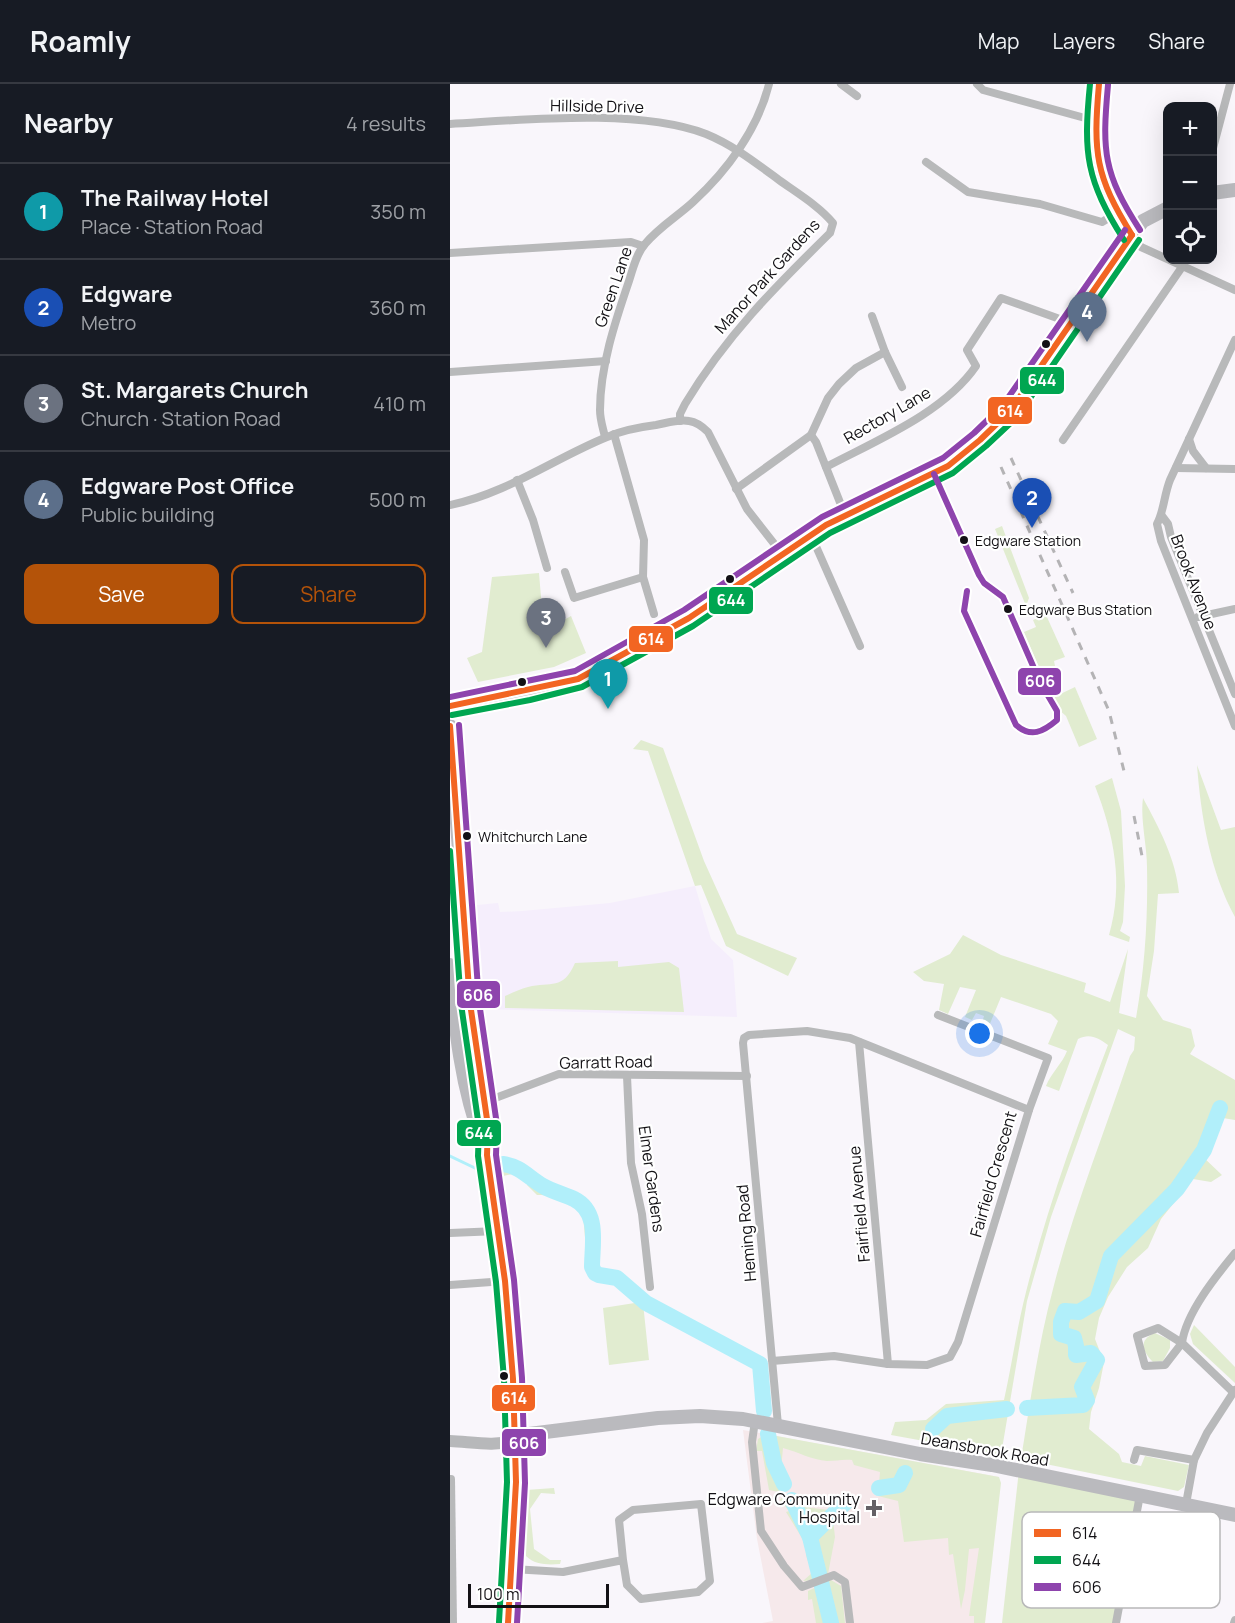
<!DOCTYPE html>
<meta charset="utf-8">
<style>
:root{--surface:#171b24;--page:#242831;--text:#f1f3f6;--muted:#9ea1a6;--line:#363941;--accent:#b45309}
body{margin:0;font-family:Manrope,sans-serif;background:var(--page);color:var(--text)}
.controls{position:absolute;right:18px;top:18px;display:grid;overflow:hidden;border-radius:12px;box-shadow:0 6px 24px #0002}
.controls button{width:54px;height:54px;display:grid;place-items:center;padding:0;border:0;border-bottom:2px solid var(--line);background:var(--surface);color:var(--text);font:30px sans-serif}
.scale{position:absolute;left:18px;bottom:15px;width:141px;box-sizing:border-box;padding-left:6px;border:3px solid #131115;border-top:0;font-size:16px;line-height:21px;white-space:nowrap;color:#131115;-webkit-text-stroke:4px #fff;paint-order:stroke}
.you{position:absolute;left:530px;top:950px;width:21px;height:21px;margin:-15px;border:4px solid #fff;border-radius:50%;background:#1a73e8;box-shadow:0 0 0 9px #1a73e833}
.badge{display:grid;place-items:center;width:39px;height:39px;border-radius:50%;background:var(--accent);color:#fff;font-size:20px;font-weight:700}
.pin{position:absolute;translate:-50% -50px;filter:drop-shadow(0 2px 3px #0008)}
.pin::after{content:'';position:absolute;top:32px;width:21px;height:18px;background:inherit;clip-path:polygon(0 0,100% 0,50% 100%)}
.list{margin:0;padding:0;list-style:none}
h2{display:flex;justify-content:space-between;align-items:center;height:78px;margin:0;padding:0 24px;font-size:26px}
h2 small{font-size:20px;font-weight:400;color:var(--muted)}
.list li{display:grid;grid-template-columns:39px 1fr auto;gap:18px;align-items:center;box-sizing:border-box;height:96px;padding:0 24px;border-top:2px solid var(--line)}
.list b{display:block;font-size:22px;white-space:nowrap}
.list p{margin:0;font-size:20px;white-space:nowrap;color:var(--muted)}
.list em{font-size:20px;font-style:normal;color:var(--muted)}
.actions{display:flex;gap:12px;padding:18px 24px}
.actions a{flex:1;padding:14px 0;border:2px solid var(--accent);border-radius:12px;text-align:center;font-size:21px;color:var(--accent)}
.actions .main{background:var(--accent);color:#fff}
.icon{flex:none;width:33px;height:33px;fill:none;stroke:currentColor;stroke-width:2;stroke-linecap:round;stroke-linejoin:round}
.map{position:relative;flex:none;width:785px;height:1539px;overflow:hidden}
header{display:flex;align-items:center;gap:36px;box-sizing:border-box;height:84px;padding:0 30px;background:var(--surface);border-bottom:2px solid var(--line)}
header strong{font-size:28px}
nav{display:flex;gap:33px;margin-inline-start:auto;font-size:21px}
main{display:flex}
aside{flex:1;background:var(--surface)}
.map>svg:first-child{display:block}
.education{fill:#f5eefc}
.medical{fill:#f6e9eb}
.green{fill:#e1ecd0}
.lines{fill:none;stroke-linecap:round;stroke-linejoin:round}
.stream{stroke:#b1effa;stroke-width:3}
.river{stroke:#b1effa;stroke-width:16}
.street{stroke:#b8b9ba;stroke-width:8}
.secondary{stroke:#b7b8ba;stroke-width:12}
.primary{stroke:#bababe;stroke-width:14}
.rail{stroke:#b4b3b5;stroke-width:3;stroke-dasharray:8 8;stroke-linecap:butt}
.bus-1-casing{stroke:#fff;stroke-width:10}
.bus-2-casing{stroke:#fff;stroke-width:10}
.bus-3-casing{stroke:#fff;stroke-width:10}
.bus-1{stroke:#f26522;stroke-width:6}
.bus-2{stroke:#00a651;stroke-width:6}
.bus-3{stroke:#8e44ad;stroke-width:6}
.bus-dot{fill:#131115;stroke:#fff;stroke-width:2}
.poi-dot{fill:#646166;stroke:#fff;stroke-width:2}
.labels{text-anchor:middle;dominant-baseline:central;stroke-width:4.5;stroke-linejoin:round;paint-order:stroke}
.bus-label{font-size:14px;fill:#131115;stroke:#fff;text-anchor:start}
.street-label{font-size:16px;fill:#131115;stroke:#fff}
.poi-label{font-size:16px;fill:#131115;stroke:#fff;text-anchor:end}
.key{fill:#fff;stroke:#b8b8b9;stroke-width:1.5}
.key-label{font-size:16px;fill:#131115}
.line-badge{stroke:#fff;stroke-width:2}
.badge-label{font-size:16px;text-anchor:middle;font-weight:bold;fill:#fff}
</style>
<header>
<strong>Roamly</strong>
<nav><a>Map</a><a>Layers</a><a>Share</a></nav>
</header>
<main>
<aside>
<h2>Nearby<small>4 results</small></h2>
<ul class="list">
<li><span class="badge" style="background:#0f9aa8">1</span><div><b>The Railway Hotel</b><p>Place · Station Road</p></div><em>350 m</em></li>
<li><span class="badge" style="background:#1a4fb4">2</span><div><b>Edgware</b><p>Metro</p></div><em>360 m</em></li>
<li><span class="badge" style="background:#6b7280">3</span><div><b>St. Margarets Church</b><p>Church · Station Road</p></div><em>410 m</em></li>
<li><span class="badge" style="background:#5c6f8a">4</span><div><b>Edgware Post Office</b><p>Public building</p></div><em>500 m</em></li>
</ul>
<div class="actions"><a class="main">Save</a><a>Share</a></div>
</aside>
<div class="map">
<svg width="785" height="1539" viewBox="0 0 785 1539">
<rect width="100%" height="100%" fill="#f9f6fb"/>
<path class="education" d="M245,802L261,855L283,876L287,933L35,925L27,821L48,819L50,828L72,827L160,819Z"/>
<path class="medical" d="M293,1346L549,1393L532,1539H312L323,1537L307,1455Z"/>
<g class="green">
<path d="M552,442L579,514L576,522L545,445Z"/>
<path d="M89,489L93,537H112L121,532L136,569L104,583L28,598L17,574L32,568L42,493Z"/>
<path d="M596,531L615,573L604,577L605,582L591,588L574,548L586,543L583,536Z"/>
<path d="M625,603L647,655L629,663L616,632L607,624L602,614Z"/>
<path d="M191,656L213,664L254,777L287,850L347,874L338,892L276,862L251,801L245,802L198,667L183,665Z"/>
<path d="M747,681L771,746L785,743V833C760,787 751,733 747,681Z"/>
<path d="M662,694L671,727L675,802L673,838L670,847L680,853L679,858L659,851C674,799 664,751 645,702Z"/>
<path d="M693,714C709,744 726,775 729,809L708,810L704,867L697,912L713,936L741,945L745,962L740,970L785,996V1036L773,1034L752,1072L772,1091L761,1098L743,1095L711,1135L698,1164L677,1183L658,1213L649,1234L645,1255L654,1278L649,1304L641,1328L639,1345L669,1370L672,1378L691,1382L695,1372L739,1381L734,1403L728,1407L571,1375C580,1319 588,1261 603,1205C623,1126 654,1050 680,972L684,966L685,953L668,945L601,1133L577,1217L551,1371L441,1351L445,1338L476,1336L496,1320L554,1316C562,1280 567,1243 576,1208C597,1124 627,1042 658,961C648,954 640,949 628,955L609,1007L596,1002C601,989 612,980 617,967L598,960L608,937L601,930L551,913L539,942L532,939L534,932L526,929L522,936L515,933L526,906L510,903L498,930L489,926L494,900L474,897L463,888L500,870L513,851L551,871L636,899L634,908L660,918L678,865L669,929L686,934C695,883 698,834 697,783C697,761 690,735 693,714Z"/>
<path d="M168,877V883L219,878L229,884L234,928L55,924V912C62,909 70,905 78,903C101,897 113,907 125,879Z"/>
<path d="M50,1075L60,1077L104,1103L121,1108L141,1125L146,1187L165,1188L205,1221L220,1229L255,1243L314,1278V1282L271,1261L272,1258C246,1245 216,1236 193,1219L199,1276L159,1281L153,1224L191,1218L166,1199L145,1193L138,1188L133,1131C116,1115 110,1111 87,1111L77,1101V1094L67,1089L53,1092Z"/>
<path d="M744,1241L785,1283V1299L743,1260L740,1250Z"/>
<path d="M705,1249L720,1256V1264L713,1277L703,1278C692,1267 688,1256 705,1249Z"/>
<path d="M316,1350L549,1393L551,1399L535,1539H524V1532H519L529,1464L519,1465L515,1506L511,1525L503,1470L499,1471L498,1454L454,1458L448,1417L428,1412L430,1388L404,1381L402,1376C393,1375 386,1377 377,1377C362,1376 348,1368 333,1364L331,1385L338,1398L329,1408L319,1406L312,1367H306L308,1355Z"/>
<path d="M569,1386L690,1411L666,1539H552Z"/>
<path d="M104,1404L105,1410L91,1409L80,1425L84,1465L100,1476H111L110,1480C98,1481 85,1481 76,1472V1406Z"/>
<path d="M335,1410L350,1415L354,1423L379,1426L398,1414L399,1418L393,1428L383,1436L385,1453L378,1490L364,1496L353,1497L362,1489L356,1471L360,1467L336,1428L339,1427L330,1416Z"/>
<path d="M381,1496L391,1502L395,1539H366L362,1515L358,1516V1507Z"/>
</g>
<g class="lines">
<path class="stream" d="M0,1072L27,1085"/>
<g class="river">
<path d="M53,1080C70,1082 79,1094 93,1102C103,1108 114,1110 124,1115C150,1128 142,1160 142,1183L145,1189L149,1191L167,1194L196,1219L310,1280L314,1327"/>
<path d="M577,1324L633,1321L637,1316L632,1303L647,1276L641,1269L626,1271V1262L624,1254L611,1250V1238L615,1227L629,1228L647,1217L661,1172L727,1105L754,1066L770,1024"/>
<path d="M483,1345L497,1332L557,1325"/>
<path d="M318,1350L324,1379L334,1400"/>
<path d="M429,1404L449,1401L455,1389"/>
<path d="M342,1416L360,1453L381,1539"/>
<path d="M360,1453L396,1418"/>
</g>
<g class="street">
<path d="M391,0L407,12"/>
<path d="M527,0L533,6L646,37"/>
<path d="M649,0L645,69L649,91L667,129L691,163L785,206"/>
<path d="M0,40C73,36 187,24 256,50C283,61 306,79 329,96C347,109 369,122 383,139L380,149C324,204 276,252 235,320L230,330V337"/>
<path d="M762,68L780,0"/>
<path d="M476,78L518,108L590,120L652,138L667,129"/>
<path d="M0,169L181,158L193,162"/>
<path d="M422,232L435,268L452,303"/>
<path d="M785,256L720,396C714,411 714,427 707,440L711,457L785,642"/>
<path d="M0,288L156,277"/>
<path d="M164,350L194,456L193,493"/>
<path d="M361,351L366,358L395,431"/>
<path d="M155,353C153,344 150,336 150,326C150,283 165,238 179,197C183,185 186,170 195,160C209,143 228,132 243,118C277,87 308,45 319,0"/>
<path d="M739,355L743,367L756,384"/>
<path d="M613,356L732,183"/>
<path d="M376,383C425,357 494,329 526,282L517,266L551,214L607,234L620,242"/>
<path d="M726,384L785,385"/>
<path d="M67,396L83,436L97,484"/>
<path d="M286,405L361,351L378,314L389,300L406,284L435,268"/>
<path d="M0,421C56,410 105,374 157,353C173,346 190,343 206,341C217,339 228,335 239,337C246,338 253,343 258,348L297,425L333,471"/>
<path d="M712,432L718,440L721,453L785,610"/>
<path d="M361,451L410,562"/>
<path d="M115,488L124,514L193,493L204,530"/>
<path d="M748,533L785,525"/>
<path d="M488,931L598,974L579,1026"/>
<path d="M409,958L438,1280"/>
<path d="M177,992L181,1079L192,1130L200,1203"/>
<path d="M32,1019L109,990L297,992"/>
<path d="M0,1149L48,1147"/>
<path d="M0,1201L55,1197"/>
<path d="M708,1244L732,1259L715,1281L695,1282L687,1252Z"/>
<path d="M322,1277L384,1272L438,1280L477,1281L500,1273L508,1258L579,1026L400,954L357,947L299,951L294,954L293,959L328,1341"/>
<path d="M783,1308L732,1259C736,1229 766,1192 785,1169"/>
<path d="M305,1337L302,1358L311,1447L334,1482L352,1503L384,1491L395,1498L400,1539"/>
<path d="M684,1376L687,1366L744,1376"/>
<path d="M1,1395L3,1539"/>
<path d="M736,1420L744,1376L757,1349L785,1306"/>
<path d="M677,1480L712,1492L720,1489L729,1473L744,1478"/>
<path d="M62,1485L113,1488L173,1476L169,1436L183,1426L251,1420L260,1497L248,1508L191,1515L177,1501L173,1476"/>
<path d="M666,1539L690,1411"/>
<path d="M784,1539L785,1536"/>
</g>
<path class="secondary" d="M0,1357C23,1358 44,1363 66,1356"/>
<g class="primary">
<path d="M762,109L785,106"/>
<path d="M0,622L78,607L128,595L163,577L239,534L376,441L476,394L498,382L530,356L560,327L682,151L693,137L718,124"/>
<path d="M0,642L20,919L38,1042L37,1071L55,1197L63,1295L66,1398L58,1539"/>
<path d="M0,881C5,943 11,1004 34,1063"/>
<path d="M66,1356L79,1350L208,1334L250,1332L293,1335L470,1370L542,1381L785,1431"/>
</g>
<g class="rail">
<path d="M561,374L623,509"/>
<path d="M551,383L659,627L674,687"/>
<path d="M684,732L693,777"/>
</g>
<g class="bus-1-casing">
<g id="bus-1">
<path d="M649,0C643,68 645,92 682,151"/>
<path d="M0,622L128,595L239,534L376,441L498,382L530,356L560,327L682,151"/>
<path d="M0,642L20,919L38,1042L37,1071L55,1197L63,1295L66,1398L58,1539"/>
</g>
</g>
<g class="bus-2-casing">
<g id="bus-2">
<path d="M640,0C633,70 636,96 674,156"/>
<path d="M2,631L80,616L132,603L243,542L380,449L503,389L536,362L567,333L689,156"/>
<path d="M0,767L11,920L29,1043L28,1072L46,1198L54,1295L57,1398L49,1538"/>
</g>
</g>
<g class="bus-3-casing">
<g id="bus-3">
<path d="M658,1C652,67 653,89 690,146"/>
<path d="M484,390L529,491L534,499L553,513L590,598L607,627V636C593,648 581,654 566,641L514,527L517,507"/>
<path d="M0,613L125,587L234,526L372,433L493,374L524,349L553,321L675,146"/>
<path d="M9,641L29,918L47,1041L46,1071L64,1196L72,1294L75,1399L67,1539"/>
</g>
</g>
<use href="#bus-1" class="bus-1"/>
<use href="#bus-2" class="bus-2"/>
<use href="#bus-3" class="bus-3"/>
</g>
<g class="bus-dot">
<circle cx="596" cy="260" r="5"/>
<circle cx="514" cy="456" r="5"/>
<circle cx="280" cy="495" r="5"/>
<circle cx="558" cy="525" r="5"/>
<circle cx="72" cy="598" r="5"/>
<circle cx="17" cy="752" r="5"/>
<circle cx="54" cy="1292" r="5"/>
</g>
<path class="poi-dot" d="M421 1415h6v6h6v6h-6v6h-6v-6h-6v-6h6z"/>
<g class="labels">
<g class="bus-label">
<text x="525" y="456">Edgware Station</text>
<text x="569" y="525">Edgware Bus Station</text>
<text x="28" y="752">Whitchurch Lane</text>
</g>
<g class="street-label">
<text transform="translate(147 22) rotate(1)">Hillside Drive</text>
<text transform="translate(317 192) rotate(-48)">Manor Park Gardens</text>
<text transform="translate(163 203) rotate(-71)">Green Lane</text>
<text transform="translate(437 331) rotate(-30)">Rectory Lane</text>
<text transform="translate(744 498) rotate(69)">Brook Avenue</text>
<text transform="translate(156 978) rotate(-1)">Garratt Road</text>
<text transform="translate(543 1090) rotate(-74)">Fairfield Crescent</text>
<text transform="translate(202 1095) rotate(82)">Elmer Gardens</text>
<text transform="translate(409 1120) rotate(-95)">Fairfield Avenue</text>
<text transform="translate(296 1149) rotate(-95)">Heming Road</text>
<text transform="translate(535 1365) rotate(10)">Deansbrook Road</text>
</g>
<g class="poi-label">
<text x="410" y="1415">Edgware Community<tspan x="410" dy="18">Hospital</tspan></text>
</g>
</g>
<rect x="572" y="1428" width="198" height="96" rx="9" class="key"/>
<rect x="584" y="1445" width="27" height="8" fill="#f26522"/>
<rect x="584" y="1472" width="27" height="8" fill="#00a651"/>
<rect x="584" y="1499" width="27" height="8" fill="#8e44ad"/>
<g class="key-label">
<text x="622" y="1455">614</text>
<text x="622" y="1482">644</text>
<text x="622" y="1509">606</text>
</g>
<g class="line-badge">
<rect x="569" y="282" width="46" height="29" rx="6" fill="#00a651"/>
<rect x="537" y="312" width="46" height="29" rx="6" fill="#f26522"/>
<rect x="258" y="502" width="46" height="29" rx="6" fill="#00a651"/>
<rect x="178" y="541" width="46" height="28" rx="6" fill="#f26522"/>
<rect x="567" y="583" width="45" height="29" rx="6" fill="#8e44ad"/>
<rect x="6" y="896" width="45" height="29" rx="6" fill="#8e44ad"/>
<rect x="6" y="1035" width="46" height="28" rx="6" fill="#00a651"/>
<rect x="41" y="1300" width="45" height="28" rx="6" fill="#f26522"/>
<rect x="51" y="1344" width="46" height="29" rx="6" fill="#8e44ad"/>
</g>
<g class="badge-label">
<text x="592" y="302">644</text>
<text x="560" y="333">614</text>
<text x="281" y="522">644</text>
<text x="201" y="561">614</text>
<text x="590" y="603">606</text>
<text x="28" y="917">606</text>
<text x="29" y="1055">644</text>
<text x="64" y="1320">614</text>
<text x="74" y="1365">606</text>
</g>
</svg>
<div class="controls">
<button>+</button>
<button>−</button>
<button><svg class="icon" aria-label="locate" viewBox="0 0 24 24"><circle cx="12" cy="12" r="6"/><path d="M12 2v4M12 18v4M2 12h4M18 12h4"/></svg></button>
</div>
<div class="scale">100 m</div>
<div class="you"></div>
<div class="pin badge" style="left:158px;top:625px;background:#0f9aa8">1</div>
<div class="pin badge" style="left:582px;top:444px;background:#1a4fb4">2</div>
<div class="pin badge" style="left:96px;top:564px;background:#6b7280">3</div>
<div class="pin badge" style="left:637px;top:258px;background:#5c6f8a">4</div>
</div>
</main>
